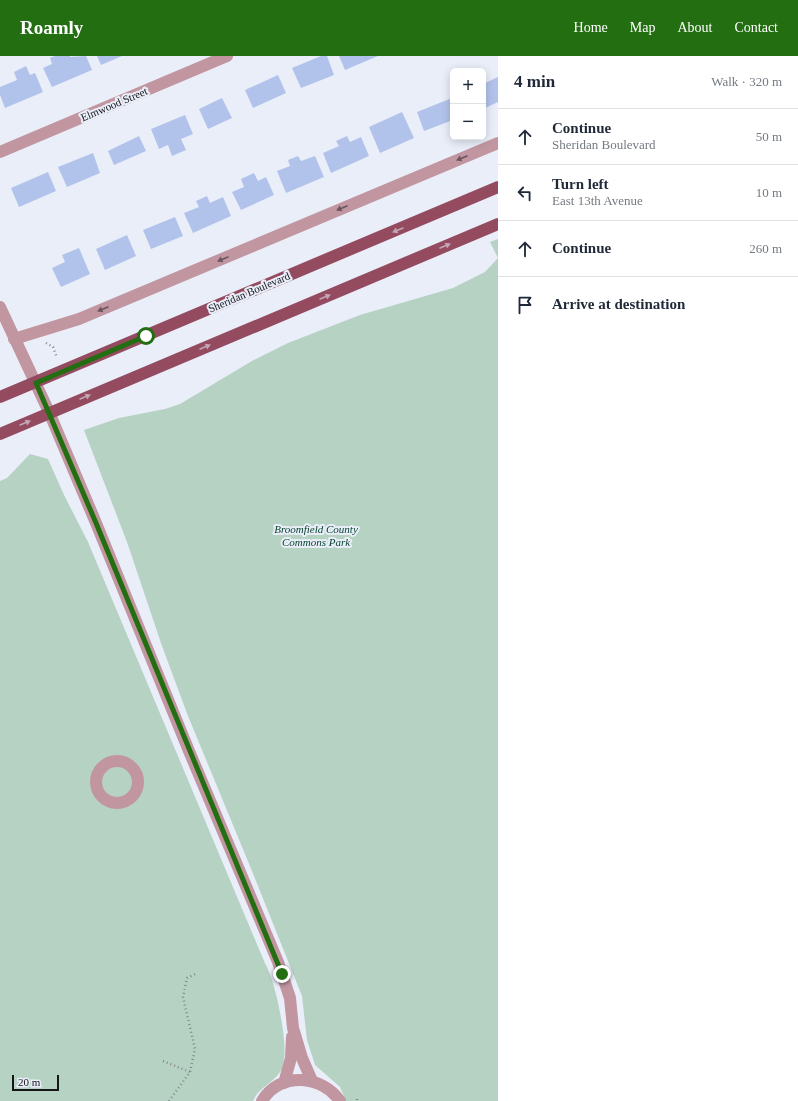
<!DOCTYPE html>
<meta charset="utf-8">
<style>
:root{--surface:#fff;--page:#f2f2f3;--text:#1f2937;--muted:#747a83;--line:#e0e1e3;--accent:#226e11}
body{margin:0;font-family:Georgia,serif;background:var(--page);color:var(--text)}
.controls{position:absolute;right:12px;top:12px;display:grid;overflow:hidden;border-radius:6px;box-shadow:0 2px 10px #0003}
.controls button{width:36px;height:36px;display:grid;place-items:center;padding:0;border:0;border-bottom:1px solid var(--line);background:var(--surface);color:var(--text);font:20px sans-serif}
.scale{position:absolute;left:12px;bottom:10px;width:47px;box-sizing:border-box;padding-left:4px;border:2px solid #15161a;border-top:0;font-size:11px;line-height:14px;white-space:nowrap;color:#15161a;-webkit-text-stroke:3px #e9eef9;paint-order:stroke}
.stop{position:absolute;width:12px;height:12px;margin:-9px;border:3px solid #226e11;border-radius:50%;background:#fff}
.stop.end{background:#226e11;border-color:#fff;box-shadow:0 1px 4px #0008}
.list{margin:0;padding:0;list-style:none}
h2{display:flex;justify-content:space-between;align-items:center;height:52px;margin:0;padding:0 16px;font-size:17px}
h2 small{font-size:13px;font-weight:400;color:var(--muted)}
.list li{display:grid;grid-template-columns:26px 1fr auto;gap:12px;align-items:center;box-sizing:border-box;height:56px;padding:0 16px;border-top:1px solid var(--line)}
.list b{display:block;font-size:15px;white-space:nowrap}
.list p{margin:0;font-size:13px;white-space:nowrap;color:var(--muted)}
.list em{font-size:13px;font-style:normal;color:var(--muted)}
.icon{flex:none;width:22px;height:22px;fill:none;stroke:currentColor;stroke-width:2;stroke-linecap:round;stroke-linejoin:round}
.map{position:relative;flex:none;width:498px;height:1045px;overflow:hidden}
header{display:flex;align-items:center;gap:24px;box-sizing:border-box;height:56px;padding:0 20px;background:var(--accent);color:#fff}
header strong{font-size:19px}
nav{display:flex;gap:22px;margin-inline-start:auto;font-size:14px}
main{display:flex}
aside{flex:1;background:var(--surface)}
.map>svg:first-child{display:block}
.green{fill:#b5d2c3}
.building{fill:#b2c3eb}
.lines{fill:none;stroke-linecap:round;stroke-linejoin:round}
.path{stroke:#84888f;stroke-width:2.5;stroke-dasharray:1 3;stroke-linecap:butt}
.minor{stroke:#c196a0;stroke-width:12}
.major{stroke:#944b60;stroke-width:12}
.oneway{fill:#6b565d}
.oneway2{fill:#c3a5b4}
.route{stroke:#226e11;stroke-width:5}
.labels{text-anchor:middle;dominant-baseline:central;stroke-width:4;stroke-linejoin:round;paint-order:stroke}
.street-label{font-size:11px;fill:#15161a;stroke:#e9eef9}
.park-label{font-size:11px;font-style:italic;fill:#003f29;stroke:#e9eef9}
</style>
<header>
<strong>Roamly</strong>
<nav><a>Home</a><a>Map</a><a>About</a><a>Contact</a></nav>
</header>
<main>
<div class="map">
<svg width="498" height="1045" viewBox="0 0 498 1045">
<rect width="100%" height="100%" fill="#e9eef9"/>
<g class="green">
<path d="M498,183V1045H346L340,1031L315,1009L307,984L302,940L252,815L188,660L162,590L127,486L84,374L119,362L165,353L180,348L252,305L288,287L360,259L453,232L485,216L498,202L490,186Z"/>
<path d="M30,398L48,403L64,439L88,486L264,905C268,913 272,922 274,931C279,948 291,1002 280,1016C273,1027 258,1032 253,1045H0V425L7,422Z"/>
</g>
<g class="building">
<path d="M55,0H70V1L86,0L92,14L52,31L43,12L52,8L50,2Z"/>
<path d="M97,0H122L101,9Z"/>
<path d="M321,0H327L334,19L301,32L292,12Z"/>
<path d="M339,0H378L345,14Z"/>
<path d="M26,10L30,19L35,17L43,36L5,52L0,39V31L17,24L14,16Z"/>
<path d="M278,19L286,37L253,52L245,34Z"/>
<path d="M498,21V46L483,53V28Z"/>
<path d="M222,42L232,62L208,73L199,53Z"/>
<path d="M452,42L453,45V64L424,75L417,56Z"/>
<path d="M402,56L414,82L380,97L369,71Z"/>
<path d="M185,59L193,78L181,83L186,94L172,100L168,89L159,93L151,73Z"/>
<path d="M139,80L146,95L114,109L108,95Z"/>
<path d="M347,80L350,86L361,81L369,100L331,117L323,97L339,90L336,85Z"/>
<path d="M93,97L100,117L67,131L58,111Z"/>
<path d="M298,100L301,105L315,100L324,121L286,137L277,115L290,110L288,104Z"/>
<path d="M48,116L56,135L19,151L11,132Z"/>
<path d="M254,117L258,125L266,121L274,139L241,154L232,136L244,131L241,123Z"/>
<path d="M207,140L210,147L223,141L231,160L193,177L184,157L199,151L196,145Z"/>
<path d="M175,161L183,180L151,193L143,174Z"/>
<path d="M127,179L136,200L105,214L96,193Z"/>
<path d="M79,192L90,218L61,231L52,212L65,206L62,199Z"/>
</g>
<g class="lines">
<g class="path">
<path d="M46,287L53,291L57,302"/>
<path d="M163,1005L190,1016"/>
<path d="M357,1043V1045"/>
<path d="M169,1045L190,1016L195,993L183,941L187,922L195,918"/>
</g>
<g class="minor">
<path d="M0,96L227,0"/>
<path d="M0,251L49,356L96,467L189,695L278,906L290,942L293,972L302,1002L312,1025"/>
<path d="M14,283L79,263L498,87"/>
<circle cx="117" cy="726" r="21"/>
<path d="M284,1027L291,1002L292,981"/>
<path d="M262,1045C280,1015 322,1019 340,1045"/>
</g>
<g class="major">
<path d="M0,341L498,131"/>
<path d="M0,378L498,168"/>
</g>
</g>
<defs><path id="oneway-solid" d="M-6-.8H1V-3.2L6.5 0L1 3.2V.8H-6Z"/></defs>
<g class="oneway">
<use href="#oneway-solid" transform="translate(462 102) rotate(157)"/>
<use href="#oneway-solid" transform="translate(342 152) rotate(157)"/>
<use href="#oneway-solid" transform="translate(223 203) rotate(157)"/>
<use href="#oneway-solid" transform="translate(103 253) rotate(157)"/>
</g>
<g class="oneway2">
<use href="#oneway-solid" transform="translate(398 174) rotate(157)"/>
<use href="#oneway-solid" transform="translate(445 190) rotate(-23)"/>
<use href="#oneway-solid" transform="translate(325 241) rotate(-23)"/>
<use href="#oneway-solid" transform="translate(205 291) rotate(-23)"/>
<use href="#oneway-solid" transform="translate(85 341) rotate(-23)"/>
<use href="#oneway-solid" transform="translate(25 367) rotate(-23)"/>
</g>
<g class="lines">
<path class="route" d="M146,280L36,327L96,467L282,918"/>
</g>
<g class="labels">
<g class="street-label">
<text transform="translate(114 48) rotate(-23)">Elmwood Street</text>
<text transform="translate(249 236) rotate(-23)">Sheridan Boulevard</text>
</g>
<g class="park-label">
<text x="316" y="473">Broomfield County<tspan x="316" dy="13">Commons Park</tspan></text>
</g>
</g>
</svg>
<div class="controls">
<button>+</button>
<button>−</button>
</div>
<div class="scale">20 m</div>
<div class="stop" style="left:146px;top:280px"></div>
<div class="stop end" style="left:282px;top:918px"></div>
</div>
<aside>
<h2>4 min<small>Walk · 320 m</small></h2>
<ul class="list">
<li><svg class="icon" aria-label="ahead" viewBox="0 0 24 24"><path d="M12 20V5M6 11l6-6 6 6"/></svg><div><b>Continue</b><p>Sheridan Boulevard</p></div><em>50 m</em></li>
<li><svg class="icon" aria-label="left" viewBox="0 0 24 24"><path d="M17 20v-9H6M10 6l-5 5 5 5"/></svg><div><b>Turn left</b><p>East 13th Avenue</p></div><em>10 m</em></li>
<li><svg class="icon" aria-label="ahead" viewBox="0 0 24 24"><path d="M12 20V5M6 11l6-6 6 6"/></svg><div><b>Continue</b></div><em>260 m</em></li>
<li><svg class="icon" aria-label="arrive" viewBox="0 0 24 24"><path d="M6 21V4h12l-3 4 3 4H6"/></svg><div><b>Arrive at destination</b></div></li>
</ul>
</aside>
</main>
